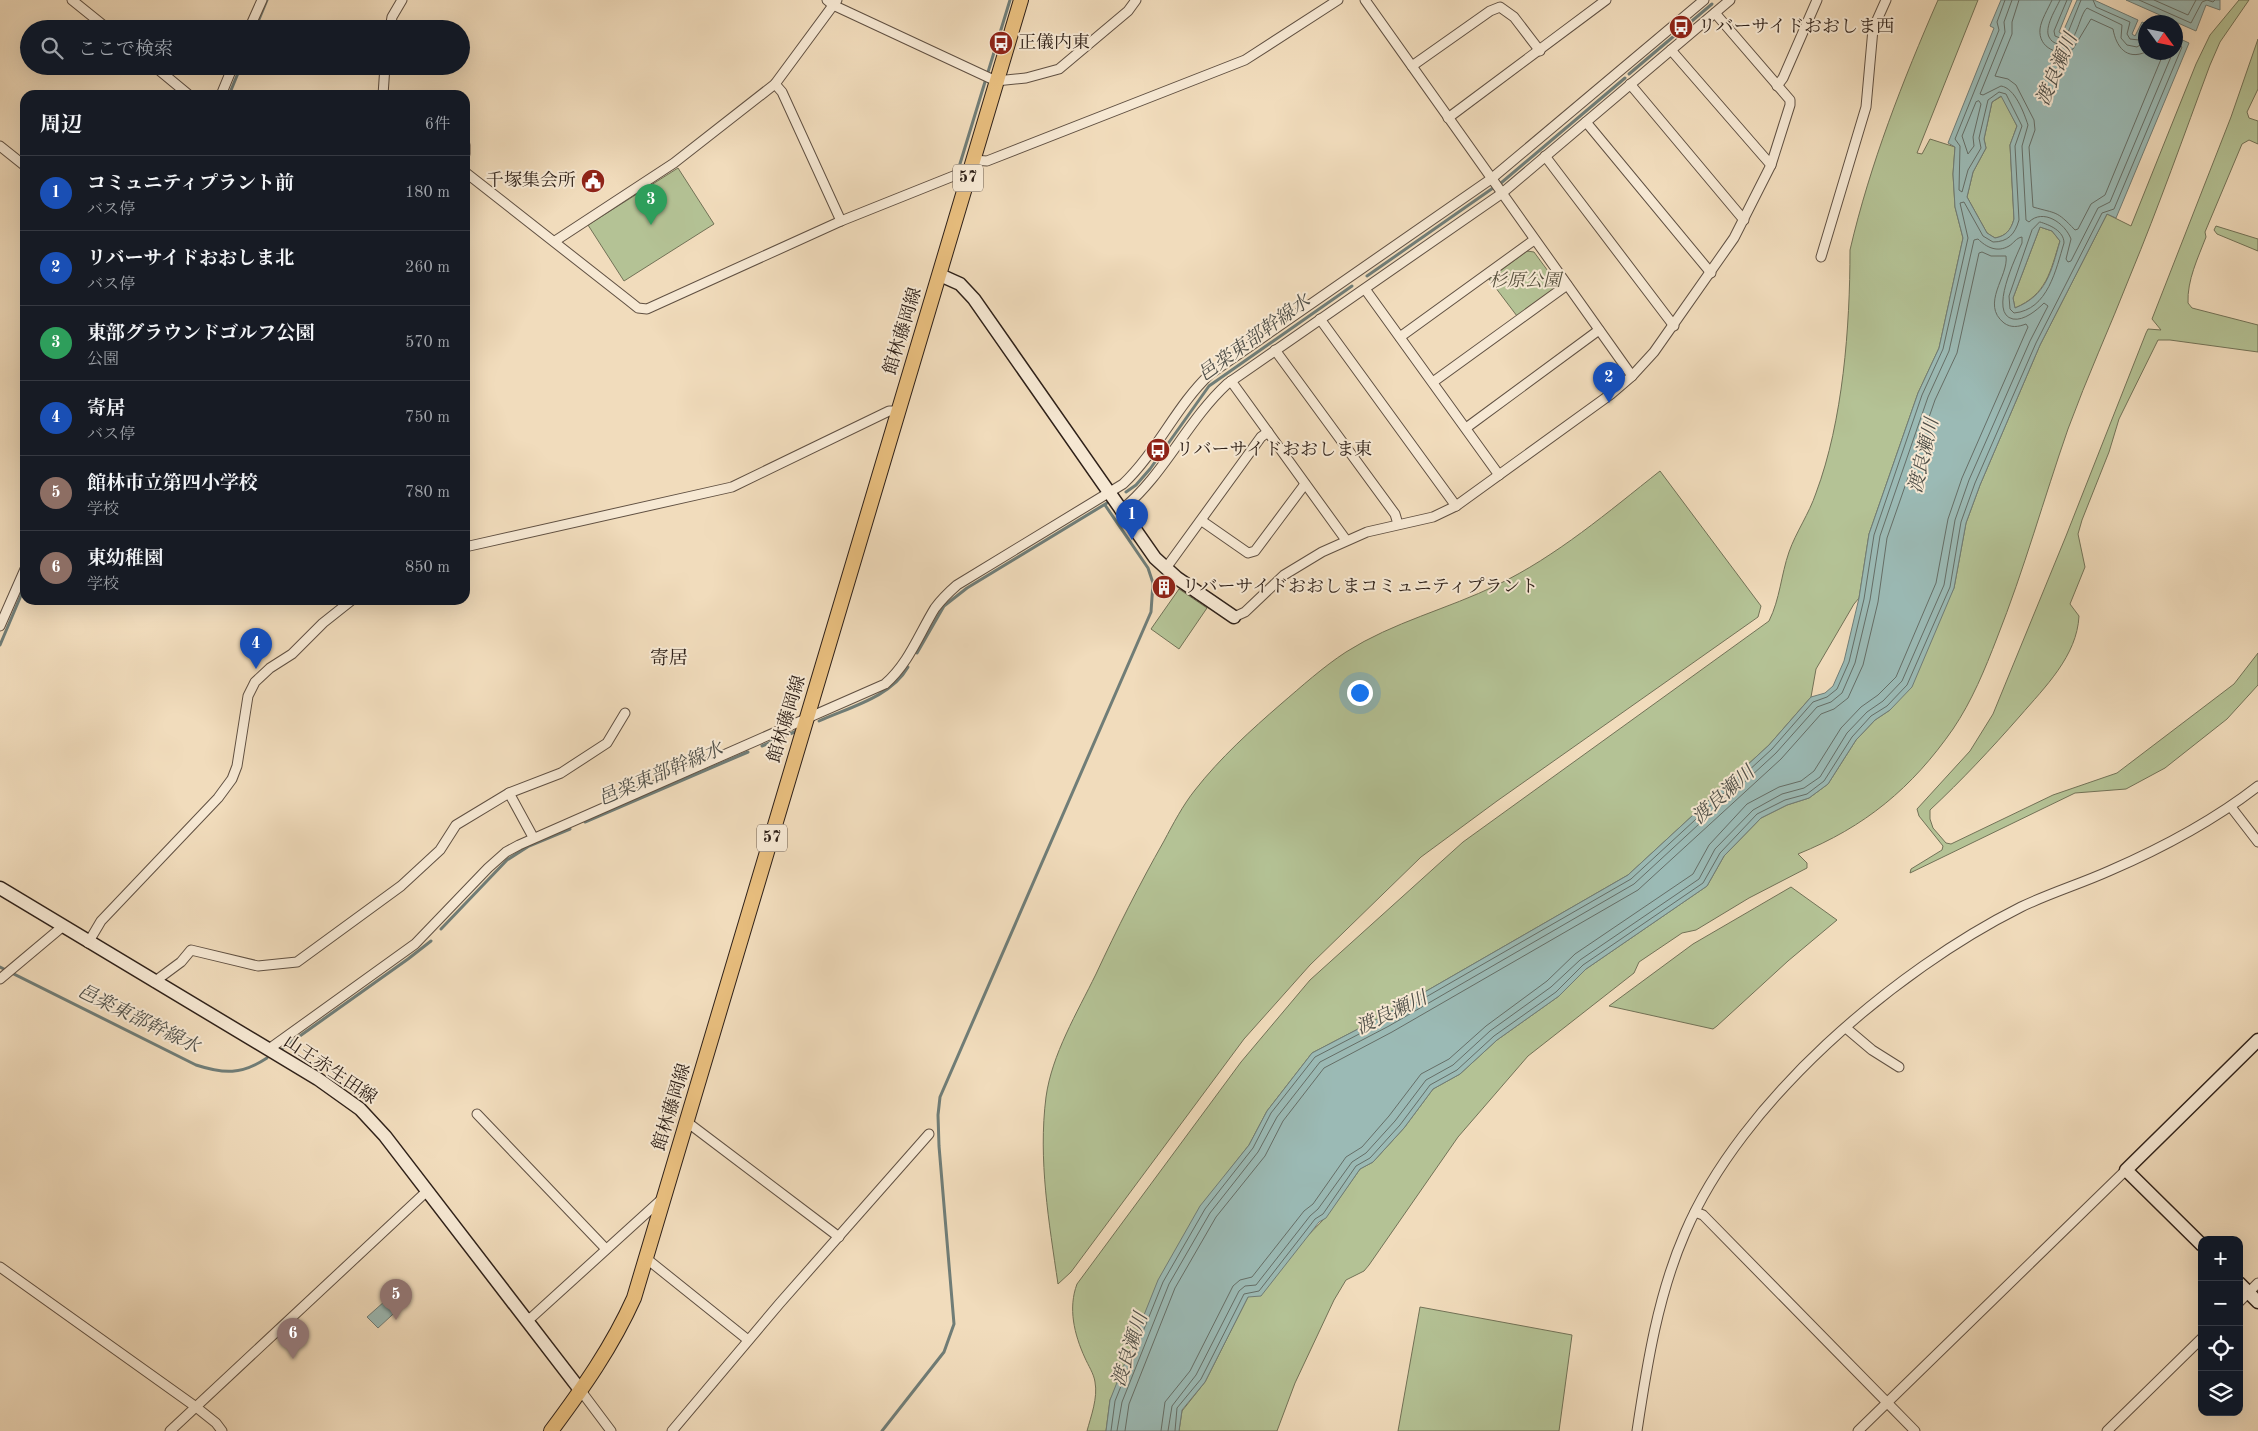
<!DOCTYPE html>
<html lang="ja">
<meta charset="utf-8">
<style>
:root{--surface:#171b24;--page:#242831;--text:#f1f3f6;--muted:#9ea1a6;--line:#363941;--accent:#2563eb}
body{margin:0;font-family:"Old Standard TT","Noto Serif JP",serif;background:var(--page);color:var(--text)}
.controls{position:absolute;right:15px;bottom:15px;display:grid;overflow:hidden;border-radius:10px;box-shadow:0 5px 20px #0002}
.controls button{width:45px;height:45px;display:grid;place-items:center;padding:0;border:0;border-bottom:1px solid var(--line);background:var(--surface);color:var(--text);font:25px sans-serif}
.compass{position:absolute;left:2138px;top:15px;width:45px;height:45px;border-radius:50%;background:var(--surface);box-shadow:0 5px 20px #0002;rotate:123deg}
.you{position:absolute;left:1359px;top:692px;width:18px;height:18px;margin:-12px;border:4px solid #fff;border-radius:50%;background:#1a73e8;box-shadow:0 0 0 8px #1a73e833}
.badge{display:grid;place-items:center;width:32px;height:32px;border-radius:50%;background:var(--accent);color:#fff;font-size:16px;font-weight:700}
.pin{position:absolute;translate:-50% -41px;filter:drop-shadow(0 1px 2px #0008)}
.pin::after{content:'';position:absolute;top:26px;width:18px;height:15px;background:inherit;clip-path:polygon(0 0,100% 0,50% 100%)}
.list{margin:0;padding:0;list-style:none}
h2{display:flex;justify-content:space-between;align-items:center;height:65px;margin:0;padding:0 20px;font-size:21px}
h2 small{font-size:16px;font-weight:400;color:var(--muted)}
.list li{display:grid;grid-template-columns:32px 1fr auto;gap:15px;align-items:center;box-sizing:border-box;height:75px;padding:0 20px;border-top:1px solid var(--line)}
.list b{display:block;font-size:19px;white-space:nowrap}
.list p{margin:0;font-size:16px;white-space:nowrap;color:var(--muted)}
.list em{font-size:16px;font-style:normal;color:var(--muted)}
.icon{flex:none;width:28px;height:28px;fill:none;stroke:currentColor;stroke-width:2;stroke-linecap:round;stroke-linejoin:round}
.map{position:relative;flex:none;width:2258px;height:1431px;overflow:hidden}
.search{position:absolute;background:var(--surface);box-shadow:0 5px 20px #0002;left:20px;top:20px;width:450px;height:55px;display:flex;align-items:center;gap:12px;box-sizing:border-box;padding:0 18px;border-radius:28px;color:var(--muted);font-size:19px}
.panel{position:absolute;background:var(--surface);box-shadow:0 5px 20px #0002;left:20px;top:90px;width:450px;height:515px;border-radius:15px}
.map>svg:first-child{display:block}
.green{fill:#b4c295;stroke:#727257}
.water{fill:#9bbab5;stroke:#707d77;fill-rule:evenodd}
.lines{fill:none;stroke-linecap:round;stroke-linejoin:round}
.shore{stroke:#656e67;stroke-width:1}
.stream{stroke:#707d77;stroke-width:3}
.street-casing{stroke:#605042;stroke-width:11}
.secondary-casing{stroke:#2f2119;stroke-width:15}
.primary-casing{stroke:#2f2119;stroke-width:16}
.street{stroke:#f6e8d3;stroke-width:9}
.secondary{stroke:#f6e8d3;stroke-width:12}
.primary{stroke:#e8be7e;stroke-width:14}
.labels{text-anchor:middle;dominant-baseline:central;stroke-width:4;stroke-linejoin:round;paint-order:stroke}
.shield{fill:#f6e8d3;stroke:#6b5d51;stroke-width:1}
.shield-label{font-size:16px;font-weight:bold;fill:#2f2119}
.poi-label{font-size:18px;fill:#2f2119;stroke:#f6e8d3;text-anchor:start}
.park-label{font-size:18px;font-style:italic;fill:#57513e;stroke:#f6e8d3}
.street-label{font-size:18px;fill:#2f2119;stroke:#f6e8d3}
.water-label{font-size:19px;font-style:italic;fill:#4f4f48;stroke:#f6e8d3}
.neighbourhood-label{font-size:19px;fill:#2f2119;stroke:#f6e8d3}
</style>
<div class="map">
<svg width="2258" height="1431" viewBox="0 0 2258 1431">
<rect width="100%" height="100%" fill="#f1dcbc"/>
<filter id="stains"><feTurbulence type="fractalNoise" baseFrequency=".004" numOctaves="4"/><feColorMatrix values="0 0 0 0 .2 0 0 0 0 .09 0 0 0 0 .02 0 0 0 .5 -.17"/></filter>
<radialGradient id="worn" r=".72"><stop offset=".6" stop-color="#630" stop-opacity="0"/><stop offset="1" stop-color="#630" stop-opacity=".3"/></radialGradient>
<g class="green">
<path d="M1938,0H1978L1917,153L1922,154L1930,139L1955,147L1953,174L1955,207L1963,238L1939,348L1918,393L1869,534L1859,598L1854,604L1816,669L1811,697L1769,745L1628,875L1383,1016L1312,1053L1267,1111L1249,1145L1227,1173L1110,1400L1106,1431H1087C1091,1416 1098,1398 1095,1382C1094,1374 1088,1365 1085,1358C1074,1334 1068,1308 1077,1284L1241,1062L1310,980L1463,842L1769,621C1780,599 1781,575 1789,552C1796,532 1809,514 1816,493C1843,421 1850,327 1850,250C1870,164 1903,80 1938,0Z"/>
<path d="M2239,0H2249L2220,42L2210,65C2184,135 2159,206 2130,276C2110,327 2087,377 2068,429C2044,498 2024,570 1997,638C1985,669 1972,701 1953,729C1912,788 1865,827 1798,854L1807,863V868L1749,898L1696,930L1682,933L1639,962L1634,973L1528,1056L1458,1137L1369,1265L1364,1271L1346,1280L1334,1300L1295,1383L1277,1431H1179L1182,1411L1205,1382L1248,1297L1326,1217L1360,1169L1373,1162L1404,1128L1433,1089L1460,1074L1497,1040L1559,996L1586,969L1707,886L1724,856L1761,818L1787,805L1809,798L1828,784L1856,740L1875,720L1890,710L1954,588L1966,523L1980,485L2040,345L2107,214L2131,226L2196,64L2210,35Z"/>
<path d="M2258,39V89L2247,112L2249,118L2258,121V144L2249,140L2242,144L2205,232L2206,237C2198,258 2187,280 2188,303L2192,308L2258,325V352L2170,340H2158L2119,419L2109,452L2082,520L2078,534L2085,567L2070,604L2079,616C2077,656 2045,687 2020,716C1991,749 1962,780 1930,810V819L1933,828L1946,843L1951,844L2053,795L2117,773L2234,684L2258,653V685L2227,719L2165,768L2126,789L2075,793L1910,873L1911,869L1942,850L1943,846L1919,816L1917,809L1970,751L1993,714L2066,536L2146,333L2148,329L2161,330L2152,319L2231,117Z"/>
<path d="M2002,96L2017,126L2010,145L2014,219C2011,230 2006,236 1995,238L1987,233L1967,197L1973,172L1986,148L1984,139L1992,102Z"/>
<path d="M678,168L714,224L624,281L588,225Z"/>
<path d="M2216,226L2258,239V251L2217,234L2214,230Z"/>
<path d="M2040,227L2052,231L2060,241C2050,272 2047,294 2015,308L2013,298Z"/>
<path d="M1527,251L1534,252L1556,282L1555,288L1517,316L1489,279Z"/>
<path d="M1660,471L1761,606L1758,617L1497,801L1421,857L1310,965L1244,1039L1071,1272L1058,1284C1049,1222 1038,1160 1046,1097C1052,1054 1077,1013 1096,974C1117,929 1139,885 1164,841C1173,824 1183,805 1195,790C1220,758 1251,730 1281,704C1302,686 1323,667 1346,652C1393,622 1448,609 1497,585C1557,556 1608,512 1660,471Z"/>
<path d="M1179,589L1207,608L1179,649L1151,629Z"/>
<path d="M1791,887L1837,920L1788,961L1717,1026L1713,1029L1609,1006L1693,944Z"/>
<path d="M1420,1307L1572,1335L1559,1431H1398Z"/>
</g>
<g class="water">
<path d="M2001,0H2072L2059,32L2062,34L2077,0H2094L2138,20L2132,34L2135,36L2142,22L2145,23L2146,52H2176V37L2189,43L2116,218L2107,214L2040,345L1980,485L1966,523L1954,588L1912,687L1890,710L1875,720L1856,740L1828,784L1809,798L1787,805L1761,818L1724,856L1707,886L1586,969L1559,996L1497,1040L1460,1074L1433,1089L1404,1128L1373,1162L1360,1169L1326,1218L1319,1222L1261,1296L1248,1297L1205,1382L1182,1410L1179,1431H1106L1110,1400L1158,1280L1200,1206L1249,1145L1267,1111L1312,1053L1383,1016L1628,875L1769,745L1811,697L1825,693L1833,686L1844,661L1859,598L1869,534L1918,393L1939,348L1963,238L1955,207L1953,174L1955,147L1948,143L1994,28L1990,26ZM2001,96L2017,126L2010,145L2014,219C2011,230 2006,236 1995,238L1987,233L1967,197L1973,172L1986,148L1984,139L1992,102ZM2040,227L2052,231L2060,241C2051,272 2047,295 2015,308L2013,298Z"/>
<path d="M2126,0H2220V10L2206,5L2196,31Z"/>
<path d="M394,1293L404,1304L378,1328L367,1317Z"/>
</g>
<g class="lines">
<g class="shore">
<path d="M2012,0L2004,22L2005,32L1980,94L1983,95L2001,86C2015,88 2024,113 2028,125L2022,146L2026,220L2029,222C2043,208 2065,223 2071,239L2066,259L2068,262L2071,261L2098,208L2110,202L2173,52"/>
<path d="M2019,0L2012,22V34L1995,76L2008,79L2016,85L2034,120L2035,130L2029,147L2033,207C2057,214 2056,210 2075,230L2078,229L2091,204L2105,195L2164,52"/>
<path d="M2052,0C2048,9 2041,20 2040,29C2038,48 2059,57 2073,49L2091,19L2113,29C2116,46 2126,61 2146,52"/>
<path d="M2060,0C2056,9 2044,27 2049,37C2051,41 2054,43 2058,44C2077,50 2078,16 2087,8L2122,25L2121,38L2127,45L2137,47L2146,41"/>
<path d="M2067,0L2054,31L2055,36L2060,38L2067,35L2081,0"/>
<path d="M2093,0L2096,7L2130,22L2127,34L2130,39L2139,40L2146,28"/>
<path d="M2139,0L2191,23L2202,2L2207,0L2213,2L2215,0"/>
<path d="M2154,0L2188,15L2196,0"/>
<path d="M1979,101L1981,104L1973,137L1974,146L1968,154L1962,136L1976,102Z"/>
<path d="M2040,222C2050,225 2064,231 2064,243C2056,269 2048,310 2014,313L2010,309L2009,296L2032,230Z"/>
<path d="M1111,1431L1115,1401L1163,1282L1205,1209L1253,1148L1271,1113L1315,1057L1386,1020L1631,879L1772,749L1813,702L1827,697L1837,689L1849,662L1864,599L1874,535L1922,395L1943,349L1968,238L1960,203L1964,202L1983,236L1993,242C2008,242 2015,234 2019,220L2015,146L2022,126L2006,94L1999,92L1988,100L1979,138L1981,148L1968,170L1962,192L1959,190L1960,146L1955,139L1999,30L1997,22L2005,0"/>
<path d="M1117,1431L1122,1402L1169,1284L1210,1213L1258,1152L1277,1117L1320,1062L1389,1026L1634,884L1776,753L1817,707L1831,702L1842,693L1855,663L1870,600L1880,536L1928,397L1949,351L1974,240L1978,239C1986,247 1997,253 2009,246C2014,243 2016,238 2022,237V243C2016,257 1988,314 2013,319C2024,321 2037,310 2044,303L2048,306L2030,341L1969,480L1955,520L1944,585L1902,681L1883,701L1867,712L1847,733L1820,777L1804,788L1782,794L1753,810L1715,849L1699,879L1580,960L1551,987L1490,1031L1453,1065L1426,1080L1395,1121L1366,1153L1352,1162L1318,1209L1310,1216L1256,1285L1245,1286L1239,1291L1196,1375L1172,1406L1168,1431"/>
<path d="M1125,1431L1129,1404L1175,1288L1216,1217L1265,1156L1283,1121L1324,1068L1392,1032L1638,890L1781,759L1821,714L1834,709L1848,698L1863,665L1878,602L1887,538L1935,400L1957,353L1979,253L1982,252L1991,256H2006C2009,276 1980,304 2004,323C2011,328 2018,327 2026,324L2028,327L1962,478L1948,519L1936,583L1896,677L1878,695L1861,707L1841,728L1814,771L1801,781L1779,787L1747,804L1709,845L1693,874L1575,954L1547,981L1486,1026L1449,1059L1421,1074L1389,1116L1362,1147L1346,1157L1313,1204L1304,1211L1252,1277L1240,1280L1233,1286L1190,1371L1165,1402L1161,1431"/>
<path d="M1175,1431L1177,1408L1201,1379L1244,1294L1259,1291L1315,1219L1323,1214L1356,1166L1370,1158L1400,1125L1430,1085L1457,1070L1494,1036L1556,992L1583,965L1703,883L1720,853L1757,814L1785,800L1807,794L1824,781L1852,737L1871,716L1887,706L1907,685L1950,587L1961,522L1975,483L2036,343L2102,213L2114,209L2182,47L2176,42"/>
</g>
<g class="stream">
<path d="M255,29L267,0"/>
<path d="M1629,74L1712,4"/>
<path d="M229,95L241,66"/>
<path d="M959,167L1010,0"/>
<path d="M1501,183L1625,78"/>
<path d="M1367,276L1493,188"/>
<path d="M1126,492L1136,485L1150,469L1209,386L1352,286"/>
<path d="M0,645L25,586"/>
<path d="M917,653L944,606L967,588L1107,503"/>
<path d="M819,721C850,707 891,697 908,667"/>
<path d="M762,746L799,730"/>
<path d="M585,822L748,752"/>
<path d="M441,929L507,860L529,846L570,829"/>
<path d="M0,967L196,1065C224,1074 241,1075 267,1058"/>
<path d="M283,1048L408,959L431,941"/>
<path d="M882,1431L944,1352L954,1324L939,1146L938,1115L940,1097L1151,612L1153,583L1148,568L1105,505"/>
</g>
<g class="street-casing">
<g id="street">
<path d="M72,0L108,29"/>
<path d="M827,0L833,5L996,81L1026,78L1059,69L1128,11L1136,0"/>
<path d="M1365,0L1632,376"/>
<path d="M249,29L262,0"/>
<path d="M390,29L392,17L402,0"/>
<path d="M1671,50L1771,165"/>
<path d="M154,66L189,95"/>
<path d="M1412,66L1490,11L1500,7L1514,17L1540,51"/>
<path d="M775,84L782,92L841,221"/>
<path d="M1630,84L1744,220"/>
<path d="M1777,86L1783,78L1817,0"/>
<path d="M221,95L233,66"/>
<path d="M383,95L385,66"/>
<path d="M1448,118L1606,0"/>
<path d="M1586,122L1711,273"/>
<path d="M465,145V154"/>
<path d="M0,146L25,166"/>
<path d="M1545,156L1674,326"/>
<path d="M973,160L987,161L1245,60L1338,0"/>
<path d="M465,172L628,300L638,308L647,309L841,221L956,175H968"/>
<path d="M555,241L674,163L775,84L837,0"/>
<path d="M1821,257L1866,107L1873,29L1886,0"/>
<path d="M1365,289L1499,475"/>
<path d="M1320,319L1456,506"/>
<path d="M1400,337L1534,240"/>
<path d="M1275,350L1395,514L1398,524"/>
<path d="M1231,381L1346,540"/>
<path d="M1433,382L1567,285"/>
<path d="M1466,428L1599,330"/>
<path d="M1120,511C1164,476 1186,422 1227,384L1501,194L1730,0"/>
<path d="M1202,521L1248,553L1255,551L1305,484"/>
<path d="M465,547L732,487L889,411H898"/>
<path d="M1166,568L1261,437L1268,432"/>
<path d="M1234,617L1245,612L1284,575L1322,552L1367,532L1433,517L1456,506L1611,394L1632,376L1654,352L1734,238L1771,165L1790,105V100L1715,13"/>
<path d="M0,626L25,569"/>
<path d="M509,793L533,837"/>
<path d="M2231,807L2258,842"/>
<path d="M88,943L101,921L218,798L232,779L237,766L248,696L255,682L270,668L292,654L323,623L352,600"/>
<path d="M0,979L62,927"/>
<path d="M154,982L181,962L191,950L258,966L297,962L401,886L440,850L456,825L509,793L561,773L607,743L625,713"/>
<path d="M1846,1028L1872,1050L1899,1067"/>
<path d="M269,1049L415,944L488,868L506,852L519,845L885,684C909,663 919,634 935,608C941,600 949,592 957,585L1123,484C1157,452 1176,406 1210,374L1491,179L1704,0"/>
<path d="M477,1114L606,1249"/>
<path d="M687,1122L839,1237"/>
<path d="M1695,1212L1703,1215L1915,1431"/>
<path d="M647,1259L748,1340"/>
<path d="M0,1267L196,1407L216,1423L222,1431"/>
<path d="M2239,1302L2258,1283"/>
<path d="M525,1319L532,1317L663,1198"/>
<path d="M581,1391L611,1431"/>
<path d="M170,1431L426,1192"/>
<path d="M672,1431L780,1303L929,1134"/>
<path d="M1637,1431C1647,1364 1658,1295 1685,1233C1741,1101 1895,970 2021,907C2050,893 2080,884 2109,871C2162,848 2213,821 2258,786"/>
<path d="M1858,1431L2126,1170"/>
<path d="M2107,1431L2202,1338"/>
</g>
</g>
<g class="secondary-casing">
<g id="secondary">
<path d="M940,275L960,284L974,299L1155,558L1177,578L1234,617"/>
<path d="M0,888L318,1079L360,1109L385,1136L581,1391"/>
<path d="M2202,1245L2126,1170L2258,1040"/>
<path d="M2239,1283L2258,1302"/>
</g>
</g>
<g class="primary-casing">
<path id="primary" d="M551,1431C583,1388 612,1347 634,1298L1021,0"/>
</g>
<use href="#street" class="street"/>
<use href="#secondary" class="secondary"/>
<use href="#primary" class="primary"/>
</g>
<defs>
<g id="bus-disc" transform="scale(1.25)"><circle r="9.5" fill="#8f2418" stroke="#f6e8d3"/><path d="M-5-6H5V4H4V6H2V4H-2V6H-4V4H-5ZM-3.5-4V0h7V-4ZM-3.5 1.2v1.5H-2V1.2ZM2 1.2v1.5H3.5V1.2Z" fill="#fff"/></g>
<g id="civic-disc" transform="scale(1.25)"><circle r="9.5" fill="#8f2418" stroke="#f6e8d3"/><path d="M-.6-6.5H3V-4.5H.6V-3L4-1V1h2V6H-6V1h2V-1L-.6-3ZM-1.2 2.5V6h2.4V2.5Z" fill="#fff"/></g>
<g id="building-disc" transform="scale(1.25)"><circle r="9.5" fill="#8f2418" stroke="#f6e8d3"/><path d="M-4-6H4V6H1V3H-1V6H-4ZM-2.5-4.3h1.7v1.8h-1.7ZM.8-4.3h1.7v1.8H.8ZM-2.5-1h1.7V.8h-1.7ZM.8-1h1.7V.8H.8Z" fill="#fff"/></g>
</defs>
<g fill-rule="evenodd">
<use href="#bus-disc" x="1681" y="27"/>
<use href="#bus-disc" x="1001" y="43"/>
<use href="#civic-disc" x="593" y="181"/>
<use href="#bus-disc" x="1158" y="450"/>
<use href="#building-disc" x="1164" y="587"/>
</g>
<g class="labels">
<g class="shield">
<rect x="953" y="164.5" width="30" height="27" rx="4"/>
<rect x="757" y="824.5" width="30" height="27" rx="4"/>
</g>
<g class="shield-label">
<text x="968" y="178">57</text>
<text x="772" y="838">57</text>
</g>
<g class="poi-label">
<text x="1698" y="27">リバーサイドおおしま西</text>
<text x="1018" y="43">正儀内東</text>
<text x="576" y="181" text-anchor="end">千塚集会所</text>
<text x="1176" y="450">リバーサイドおおしま東</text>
<text x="1182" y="587">リバーサイドおおしまコミュニティプラント</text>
</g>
<g class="park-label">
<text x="1525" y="281">杉原公園</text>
</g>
<g class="street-label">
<text transform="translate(903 331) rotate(-73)">館林藤岡線</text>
<text transform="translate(787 719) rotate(-73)">館林藤岡線</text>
<text transform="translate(330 1070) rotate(34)">山王赤生田線</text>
<text transform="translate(672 1107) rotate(-73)">館林藤岡線</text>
</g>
<g class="water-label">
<text transform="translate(2058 70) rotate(-67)">渡良瀬川</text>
<text transform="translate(1255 339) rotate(-36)">邑楽東部幹線水</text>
<text transform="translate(1925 456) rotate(-77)">渡良瀬川</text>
<text transform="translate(661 775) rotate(-23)">邑楽東部幹線水</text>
<text transform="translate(1724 796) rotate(-42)">渡良瀬川</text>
<text transform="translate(1392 1014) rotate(-25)">渡良瀬川</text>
<text transform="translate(138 1020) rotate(26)">邑楽東部幹線水</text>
<text transform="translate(1131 1350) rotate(-72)">渡良瀬川</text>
</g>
<g class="neighbourhood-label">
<text x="669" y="659">寄居</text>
</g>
</g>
<rect width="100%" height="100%" filter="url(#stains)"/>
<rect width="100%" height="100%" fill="url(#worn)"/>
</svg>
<div class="controls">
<button>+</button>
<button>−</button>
<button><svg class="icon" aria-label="locate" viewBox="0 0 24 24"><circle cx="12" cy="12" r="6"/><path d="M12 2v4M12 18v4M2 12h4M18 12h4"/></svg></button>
<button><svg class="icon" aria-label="layers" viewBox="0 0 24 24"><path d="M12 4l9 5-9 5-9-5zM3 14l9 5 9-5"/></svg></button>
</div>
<svg class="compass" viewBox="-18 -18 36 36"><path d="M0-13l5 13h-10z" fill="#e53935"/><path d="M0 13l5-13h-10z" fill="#9ea1a6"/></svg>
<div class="you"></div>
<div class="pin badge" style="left:1132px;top:540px;background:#1a4fb4">1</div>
<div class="pin badge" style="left:1609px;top:403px;background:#1a4fb4">2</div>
<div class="pin badge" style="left:651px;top:225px;background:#2e9e5b">3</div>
<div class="pin badge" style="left:256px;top:669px;background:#1a4fb4">4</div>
<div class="pin badge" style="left:396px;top:1320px;background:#8d6e63">5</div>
<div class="pin badge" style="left:293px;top:1359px;background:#8d6e63">6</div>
<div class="search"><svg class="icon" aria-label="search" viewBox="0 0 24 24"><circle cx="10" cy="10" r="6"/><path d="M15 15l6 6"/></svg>ここで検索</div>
<section class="panel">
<h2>周辺<small>6件</small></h2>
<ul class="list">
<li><span class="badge" style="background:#1a4fb4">1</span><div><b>コミュニティプラント前</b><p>バス停</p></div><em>180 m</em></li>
<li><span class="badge" style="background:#1a4fb4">2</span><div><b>リバーサイドおおしま北</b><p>バス停</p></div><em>260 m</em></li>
<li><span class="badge" style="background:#2e9e5b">3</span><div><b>東部グラウンドゴルフ公園</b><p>公園</p></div><em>570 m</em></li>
<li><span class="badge" style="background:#1a4fb4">4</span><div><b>寄居</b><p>バス停</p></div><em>750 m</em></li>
<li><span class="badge" style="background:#8d6e63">5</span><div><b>館林市立第四小学校</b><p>学校</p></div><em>780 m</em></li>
<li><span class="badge" style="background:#8d6e63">6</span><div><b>東幼稚園</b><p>学校</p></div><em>850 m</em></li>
</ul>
</section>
</div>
